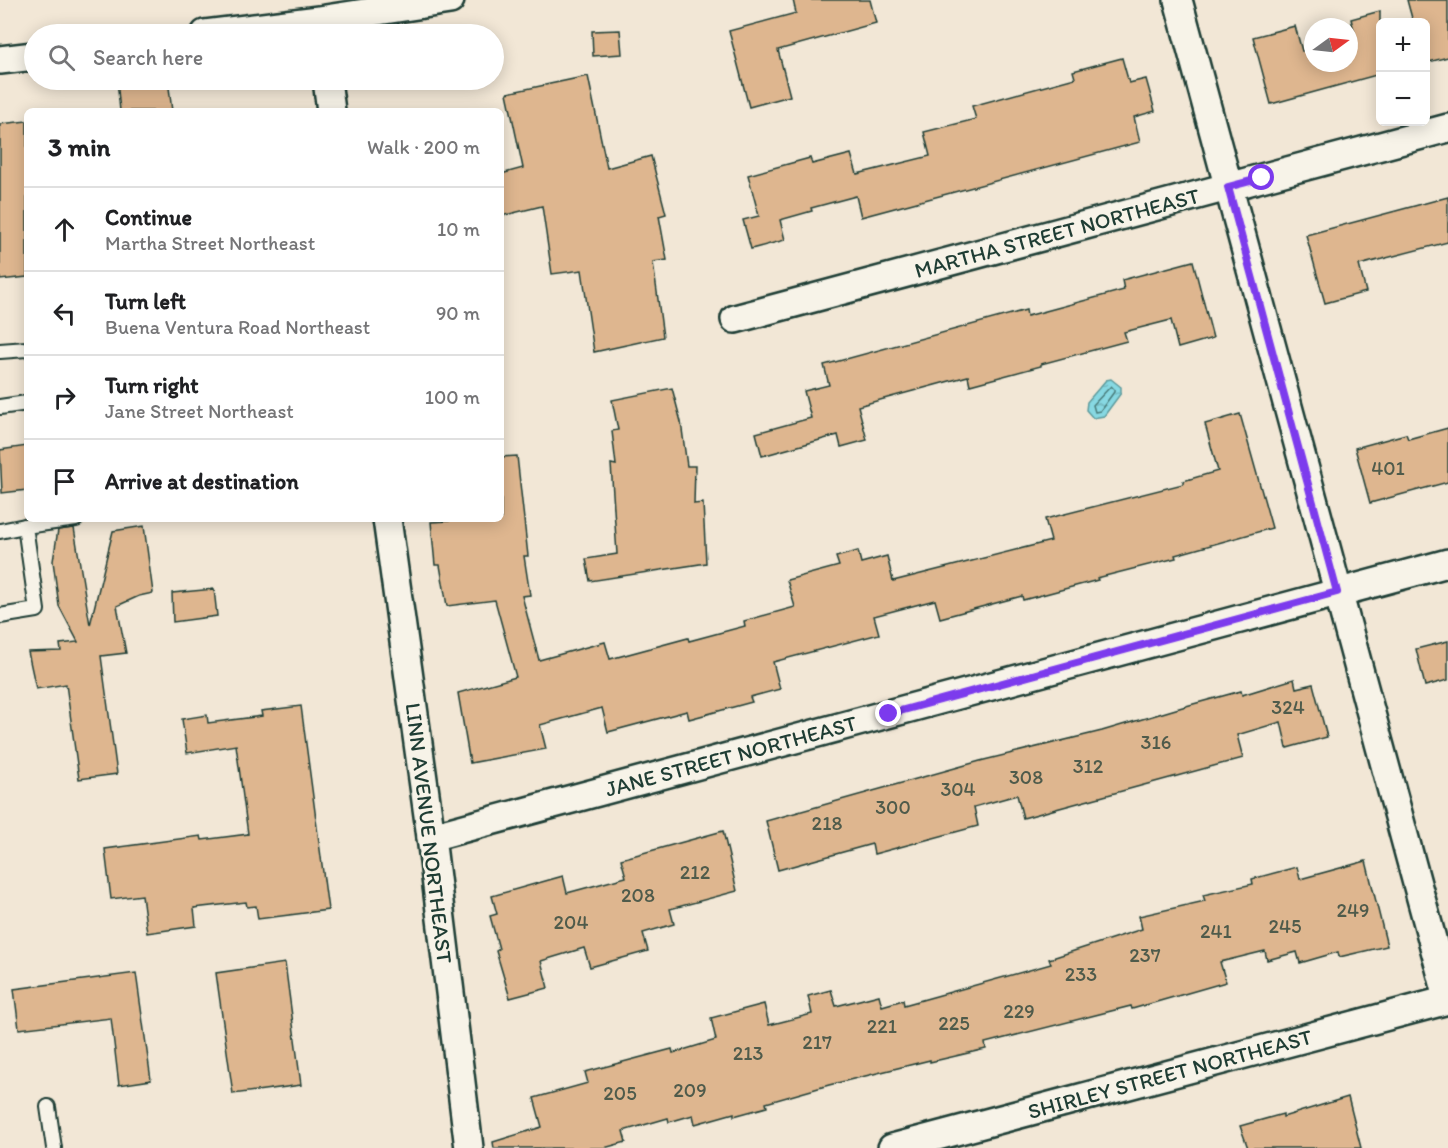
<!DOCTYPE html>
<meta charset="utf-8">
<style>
:root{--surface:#fff;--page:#f6f6f6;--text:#202124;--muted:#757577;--line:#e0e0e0}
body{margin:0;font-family:Itim,sans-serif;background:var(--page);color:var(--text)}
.controls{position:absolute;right:18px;top:18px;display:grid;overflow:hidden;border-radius:9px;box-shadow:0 3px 15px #0003}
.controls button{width:54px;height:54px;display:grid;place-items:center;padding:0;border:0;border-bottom:2px solid var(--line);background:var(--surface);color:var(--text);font:30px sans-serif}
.compass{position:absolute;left:1304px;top:18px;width:54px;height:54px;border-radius:50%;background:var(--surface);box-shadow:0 3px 15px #0003;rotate:75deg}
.stop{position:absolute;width:18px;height:18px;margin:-14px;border:4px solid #7c3aed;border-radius:50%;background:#fff}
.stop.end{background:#7c3aed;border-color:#fff;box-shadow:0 2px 6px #0008}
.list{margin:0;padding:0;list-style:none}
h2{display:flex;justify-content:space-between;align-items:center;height:78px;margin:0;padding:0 24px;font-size:26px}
h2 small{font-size:20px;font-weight:400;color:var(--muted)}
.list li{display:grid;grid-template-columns:39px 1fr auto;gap:18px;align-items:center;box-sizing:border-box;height:84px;padding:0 24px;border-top:2px solid var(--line)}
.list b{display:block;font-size:22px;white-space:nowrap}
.list p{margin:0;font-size:20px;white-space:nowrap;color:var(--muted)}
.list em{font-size:20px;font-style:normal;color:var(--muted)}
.icon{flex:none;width:33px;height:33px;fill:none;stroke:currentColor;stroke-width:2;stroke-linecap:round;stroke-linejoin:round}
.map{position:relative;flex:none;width:1448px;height:1148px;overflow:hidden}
.search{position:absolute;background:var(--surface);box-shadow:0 3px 15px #0003;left:24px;top:24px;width:480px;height:66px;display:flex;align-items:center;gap:15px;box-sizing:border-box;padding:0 21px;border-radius:33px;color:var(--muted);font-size:22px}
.panel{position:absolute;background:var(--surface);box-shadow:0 3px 15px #0003;left:24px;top:108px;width:480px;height:414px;border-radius:9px}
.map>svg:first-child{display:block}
.water{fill:url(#water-ripples);stroke:#5d9a9c;stroke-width:1.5}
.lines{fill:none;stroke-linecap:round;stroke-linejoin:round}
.shore{stroke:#497b7a;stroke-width:1.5}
.building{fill:#deb68f;stroke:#1f3d34;stroke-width:1.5}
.service-casing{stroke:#1f3d34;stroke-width:18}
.minor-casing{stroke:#1f3d34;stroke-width:32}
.service{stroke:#f7f3e8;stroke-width:14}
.minor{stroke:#f7f3e8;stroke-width:27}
.route{stroke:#7c3aed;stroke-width:8}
.labels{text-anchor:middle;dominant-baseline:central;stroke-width:5;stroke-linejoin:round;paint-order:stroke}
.number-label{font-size:20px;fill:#4f5b4b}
.street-label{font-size:22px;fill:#1f3d34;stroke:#f7f3e8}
</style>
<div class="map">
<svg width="1448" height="1148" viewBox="0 0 1448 1148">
<defs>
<pattern id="water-ripples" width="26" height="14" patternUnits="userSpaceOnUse" patternTransform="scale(1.5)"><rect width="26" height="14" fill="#87d8e2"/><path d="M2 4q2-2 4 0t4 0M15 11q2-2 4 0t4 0" fill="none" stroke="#74bac2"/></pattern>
</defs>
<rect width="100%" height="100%" fill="#f2e7d6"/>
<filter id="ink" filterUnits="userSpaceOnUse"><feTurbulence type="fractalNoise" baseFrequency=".0167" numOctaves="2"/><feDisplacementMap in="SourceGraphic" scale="12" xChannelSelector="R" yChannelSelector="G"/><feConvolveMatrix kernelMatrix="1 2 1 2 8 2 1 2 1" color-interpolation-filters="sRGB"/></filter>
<g filter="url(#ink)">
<path class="water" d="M1111,379L1121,387V393L1104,416L1093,418L1086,410L1087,402L1106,380Z"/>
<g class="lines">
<path class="shore" d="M1111,386L1114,389V392L1100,411L1095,412L1093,405Z"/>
</g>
<g class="building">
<path d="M793,0H870L876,23L778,50L790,96L749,107L729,31L796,13Z"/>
<path d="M1407,0H1448V57L1425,63V22H1413Z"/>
<path d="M1380,11V74L1271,104L1253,37L1295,26L1302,51L1313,48V63H1349V35L1355,34L1351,19Z"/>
<path d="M620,30L622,54L593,56L592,31Z"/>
<path d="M1122,58L1129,83L1146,79L1155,111L1134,117L1140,142L861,217L856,196L811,208L812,211L780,220L785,240L751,249L743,220L759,216L748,175L810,158L812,164L851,154L857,174L930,156L924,132L976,119L972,106L1075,78L1073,71Z"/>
<path d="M588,76L607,168L651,156L666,214L659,216L667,260L653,262L663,337L594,352L582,270L552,274L542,206L501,216V174L523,168L507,93Z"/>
<path d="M117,80H168L172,111H120Z"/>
<path d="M27,121V277L0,280V124Z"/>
<path d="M1448,197V242L1359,265L1366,292L1325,303L1306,235Z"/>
<path d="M1193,261L1213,338L1178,348L1171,320L1124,332L1127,341L1041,364V366L970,385L968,376L858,406L867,440L841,447L838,435L762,456L756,433L811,418L804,391L829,385L824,365L1026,310L1027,316L1124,290L1122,280Z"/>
<path d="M672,388L681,422L687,466H695L694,504L703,503L706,563L590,581L586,559L617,554L611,464L616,465L612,431L618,430L612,400Z"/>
<path d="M1240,414L1272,528L1175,555L1176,558L1097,578L1098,580L1023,600L1022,596L940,618L935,600L874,616L879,634L773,662L780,689L750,697L752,702L689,719L687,711L608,732L602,708L540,725L546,749L470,763L458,693L516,677L495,600L447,606L440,565H435L431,522L449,521V519H501V457L517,456L528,556H524L530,595L522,596L539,660L605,642L610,659L688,638L689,641L745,626L744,621L795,607L787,580L839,566L836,557L858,551L861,563L887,556L893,581L1051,541L1045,519L1183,484V481L1218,471L1205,424Z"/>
<path d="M1448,428V482L1370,503L1355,448L1406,434L1408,439Z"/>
<path d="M27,446V490L2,493L0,450Z"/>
<path d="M144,526L153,593L139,596L117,606L126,653L101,656L117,774L79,779L66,684L36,689L28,652L61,651L60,644L78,642L59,606L53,561L58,530L74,528L90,625L113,531Z"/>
<path d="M214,589L217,616L173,622L172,593Z"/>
<path d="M1448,641V680L1425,686L1416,649Z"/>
<path d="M1294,679L1296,688L1313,684L1327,737L1287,748L1281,722L1237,735L1243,758L1023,818L1017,795L974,807L978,826L874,854L872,844L778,870L766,821L980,761L1102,731L1186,706L1241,691L1242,695Z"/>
<path d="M301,706L328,910L258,919L256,906L247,907L246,902L194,908L196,926L147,933L142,895L111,899L105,849L201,836L202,840L248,834L236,745L187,753L182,719L207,715L208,723L262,716L261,711Z"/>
<path d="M723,831L737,891L670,909L674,924L643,933L648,951L590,967L584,948L541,961L548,988L510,998L496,951L499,949L490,916L497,914L492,896L563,876L567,893L626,877L621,859Z"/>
<path d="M1366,861L1387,946L1339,957L1338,952L1300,963L1297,952L1267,960L1265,951L1220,962L1226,982L1132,1009L1131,1006L985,1043L986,1049L930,1062V1060L829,1085L766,1103L767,1107L734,1116V1113L695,1124L693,1115L669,1122L668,1118L623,1131L626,1142L604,1148H494L493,1142L542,1127L534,1098L588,1083L585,1072L672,1049L673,1053L716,1040L711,1018L764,1004L769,1025L812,1014L808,996L831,990L836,1006L879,995L882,1006L903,1000L904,1005L1051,964L1049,959L1142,929L1139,916L1205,901L1203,895L1253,884L1252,879L1297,867L1300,879Z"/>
<path d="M285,963L301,1085L233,1094L216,973Z"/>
<path d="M136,973L151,1080L119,1085L111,1018L19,1029L14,989Z"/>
<path d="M1348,1097L1361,1148H1248L1240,1126L1283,1114V1117Z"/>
</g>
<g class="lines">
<g class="service-casing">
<g id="service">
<path d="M0,351L27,349"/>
<path d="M0,407L27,403"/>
<path d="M0,531L25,526"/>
<path d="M0,616L37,610L25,526L76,519"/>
<path d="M48,1107L54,1148"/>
</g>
</g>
<g class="minor-casing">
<g id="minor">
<path d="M1178,0L1448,998"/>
<path d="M205,34L319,20L450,0"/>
<path d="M0,60L34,56"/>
<path d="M327,80L331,111"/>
<path d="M735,319L1448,128"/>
<path d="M387,519L431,837L469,1148"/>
<path d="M431,837L1448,563"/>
<path d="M892,1148L1448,1000"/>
</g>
</g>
<use href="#service" class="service"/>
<use href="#minor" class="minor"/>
</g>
</g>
<g class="lines" filter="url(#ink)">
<path class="route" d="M889,714L1337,592L1228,187L1262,178"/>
</g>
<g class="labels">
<g class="number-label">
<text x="1388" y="468">401</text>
<text x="1288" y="707">324</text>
<text x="1156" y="742">316</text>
<text x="1088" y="766">312</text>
<text x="1026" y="777">308</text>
<text x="958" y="789">304</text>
<text x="893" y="807">300</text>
<text x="827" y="823">218</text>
<text x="695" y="872">212</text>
<text x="638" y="895">208</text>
<text x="1353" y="910">249</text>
<text x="571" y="922">204</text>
<text x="1285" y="926">245</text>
<text x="1216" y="931">241</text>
<text x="1145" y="955">237</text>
<text x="1081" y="974">233</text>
<text x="1019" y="1011">229</text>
<text x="954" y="1023">225</text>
<text x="882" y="1026">221</text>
<text x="817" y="1042">217</text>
<text x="748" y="1053">213</text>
<text x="690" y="1090">209</text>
<text x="620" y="1093">205</text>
</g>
<g class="street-label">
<text transform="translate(1057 233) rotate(-15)">MARTHA STREET NORTHEAST</text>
<text transform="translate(731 756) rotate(-15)">JANE STREET NORTHEAST</text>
<text transform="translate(429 833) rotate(83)">LINN AVENUE NORTHEAST</text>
<text transform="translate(1170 1074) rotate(-15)">SHIRLEY STREET NORTHEAST</text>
</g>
</g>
</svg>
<div class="controls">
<button>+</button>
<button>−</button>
</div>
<svg class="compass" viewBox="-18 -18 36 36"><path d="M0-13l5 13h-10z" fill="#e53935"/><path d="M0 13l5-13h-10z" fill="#757577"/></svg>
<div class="stop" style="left:1262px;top:178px"></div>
<div class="stop end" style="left:889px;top:714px"></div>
<div class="search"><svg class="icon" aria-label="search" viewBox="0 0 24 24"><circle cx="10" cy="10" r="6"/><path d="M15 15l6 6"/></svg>Search here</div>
<section class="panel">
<h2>3 min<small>Walk · 200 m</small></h2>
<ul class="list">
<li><svg class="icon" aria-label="ahead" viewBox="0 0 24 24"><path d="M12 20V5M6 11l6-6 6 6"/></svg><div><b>Continue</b><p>Martha Street Northeast</p></div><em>10 m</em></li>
<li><svg class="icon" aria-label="left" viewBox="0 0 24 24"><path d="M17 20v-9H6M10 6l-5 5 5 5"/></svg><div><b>Turn left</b><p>Buena Ventura Road Northeast</p></div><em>90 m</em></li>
<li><svg class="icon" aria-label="right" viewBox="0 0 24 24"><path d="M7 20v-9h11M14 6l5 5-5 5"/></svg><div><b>Turn right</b><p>Jane Street Northeast</p></div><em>100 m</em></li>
<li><svg class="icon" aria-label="arrive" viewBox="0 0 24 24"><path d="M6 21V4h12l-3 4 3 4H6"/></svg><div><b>Arrive at destination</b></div></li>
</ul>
</section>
</div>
